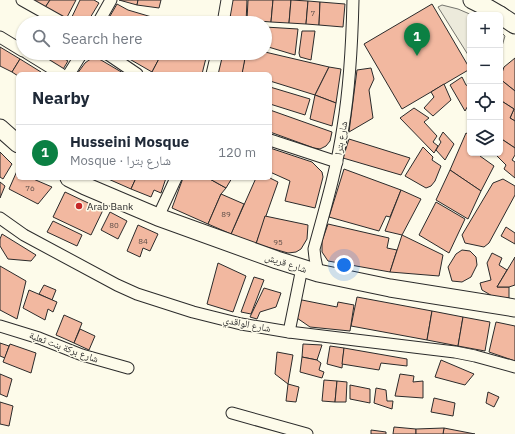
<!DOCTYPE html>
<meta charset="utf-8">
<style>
:root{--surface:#fff;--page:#f6f6f7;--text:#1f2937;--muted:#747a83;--line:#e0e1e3;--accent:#0b8043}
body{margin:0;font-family:"IBM Plex Sans","Noto Naskh Arabic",sans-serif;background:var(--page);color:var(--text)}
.controls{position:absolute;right:12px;top:12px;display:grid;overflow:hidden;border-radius:6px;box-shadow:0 1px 3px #0004}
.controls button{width:36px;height:36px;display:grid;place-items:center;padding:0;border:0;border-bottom:1px solid var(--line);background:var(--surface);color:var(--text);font:20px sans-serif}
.you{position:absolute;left:344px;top:265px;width:14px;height:14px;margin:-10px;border:3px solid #fff;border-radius:50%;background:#1a73e8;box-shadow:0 0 0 6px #1a73e833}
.badge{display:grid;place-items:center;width:26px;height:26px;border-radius:50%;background:var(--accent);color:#fff;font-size:13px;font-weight:700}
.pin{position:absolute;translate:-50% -33px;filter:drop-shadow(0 1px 2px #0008)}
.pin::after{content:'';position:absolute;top:21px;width:14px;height:12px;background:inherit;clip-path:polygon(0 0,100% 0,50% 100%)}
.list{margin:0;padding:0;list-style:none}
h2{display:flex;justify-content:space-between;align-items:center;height:52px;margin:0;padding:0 16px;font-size:17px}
h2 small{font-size:13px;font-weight:400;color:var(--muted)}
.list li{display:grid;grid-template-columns:26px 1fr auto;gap:12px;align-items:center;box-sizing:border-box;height:56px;padding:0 16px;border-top:1px solid var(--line)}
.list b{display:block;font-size:15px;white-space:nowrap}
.list p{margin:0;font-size:13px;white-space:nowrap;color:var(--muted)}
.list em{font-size:13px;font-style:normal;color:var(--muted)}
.icon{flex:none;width:22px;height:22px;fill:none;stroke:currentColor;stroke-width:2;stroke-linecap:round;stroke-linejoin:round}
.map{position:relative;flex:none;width:515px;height:434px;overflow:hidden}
.search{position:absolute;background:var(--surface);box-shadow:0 1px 3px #0004;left:16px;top:16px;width:256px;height:44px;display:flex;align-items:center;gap:10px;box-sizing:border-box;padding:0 14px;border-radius:22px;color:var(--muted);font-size:15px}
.panel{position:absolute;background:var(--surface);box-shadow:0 1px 3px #0004;left:16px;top:72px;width:256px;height:108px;border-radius:6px}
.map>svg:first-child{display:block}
.parking{fill:#eceadb;stroke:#74746e}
.building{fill:#f2b8a0;stroke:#2b2b2b}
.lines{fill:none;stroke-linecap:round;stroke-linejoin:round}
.street-casing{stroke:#2b2b2b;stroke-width:13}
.primary-casing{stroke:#2b2b2b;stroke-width:19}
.street{stroke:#fdfbea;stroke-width:11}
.primary{stroke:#fdfbea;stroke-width:17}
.poi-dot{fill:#c62828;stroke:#fdfbea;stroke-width:1.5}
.labels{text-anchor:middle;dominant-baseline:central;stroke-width:3;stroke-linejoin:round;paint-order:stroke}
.number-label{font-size:8px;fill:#5d4e48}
.street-label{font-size:10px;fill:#2b2b2b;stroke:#fdfbea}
.poi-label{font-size:10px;fill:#2b2b2b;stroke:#fdfbea;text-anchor:start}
</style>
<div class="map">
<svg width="515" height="434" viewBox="0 0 515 434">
<rect width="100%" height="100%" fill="#fdfbea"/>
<g class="parking">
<path d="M442,5L458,9L472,15H470V58L438,7Z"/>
<path d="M500,31L505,36L500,53Z"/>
</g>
<g class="building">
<path d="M29,0H50L44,9Z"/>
<path d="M50,0H76L65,21L44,9Z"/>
<path d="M80,0H94L99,3L87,23H69Z"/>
<path d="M119,0H138L137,5Z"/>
<path d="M138,0H161L159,8L137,5Z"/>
<path d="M231,0H247L246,23H230Z"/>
<path d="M248,0H273L271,22L247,20Z"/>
<path d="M273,0H291L289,23L271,22Z"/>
<path d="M291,0L308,1L306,24L289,23Z"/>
<path d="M308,1L320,2L319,25L306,24Z"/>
<path d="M320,2L345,4L343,27L319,25Z"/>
<path d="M117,4L128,10L172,23H106Z"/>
<path d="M432,4L470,69L402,109L364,44Z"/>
<path d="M265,27L298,29L295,55L265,46Z"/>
<path d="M302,31H315L311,60L300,57L299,53Z"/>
<path d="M0,47L20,59L12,72L0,66Z"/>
<path d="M265,52L329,67L315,95L270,81V74H249L242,72L246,53H265Z"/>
<path d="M50,53H54L68,61L62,71L46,61Z"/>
<path d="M119,53H162L152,72Z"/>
<path d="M162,53H206L207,54L202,74H156L152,72Z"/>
<path d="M220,53H246L242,74H216Z"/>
<path d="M95,58L101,60L123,73L122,74H77L85,63L89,60Z"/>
<path d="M515,58V91L500,79L504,67Z"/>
<path d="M20,59L41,72L39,74H18V76L12,72Z"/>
<path d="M329,67L341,69L336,103L315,95Z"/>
<path d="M371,68L374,79L369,90L373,118L349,132L357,70Z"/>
<path d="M462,77L466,85L470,87V102L465,111L450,85Z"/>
<path d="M500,79L515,91V121L510,118L514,109L500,100Z"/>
<path d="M444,84L451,100L433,116L424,108L434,97L431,92Z"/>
<path d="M270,87L310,99L305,115L270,104Z"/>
<path d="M315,95L336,103L332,126L310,119Z"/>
<path d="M500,100L514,109L510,118L515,121V148L500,138Z"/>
<path d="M414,108L429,118L424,122L437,136L433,142L438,146L434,153L400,118Z"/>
<path d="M270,110L332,132L330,141L326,146L320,149L314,148L270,132Z"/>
<path d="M443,132L454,144L445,160L436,150L441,142L439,139Z"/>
<path d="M466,133L470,135V153H482L480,156L494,166L481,191L450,170Z"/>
<path d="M500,138L515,148V155L512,160L515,162V178L504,169L506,165L494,153H500Z"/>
<path d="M349,139L410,158L401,175L343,158Z"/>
<path d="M423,147L433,157L432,160L441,166L435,181L431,186L426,188L405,176Z"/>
<path d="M270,148L312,162L322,172L323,177L315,208L285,201L290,181L270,172Z"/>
<path d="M0,152L12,164L3,179L0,177Z"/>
<path d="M344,169L401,190L390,217L386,216L379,231L329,217Z"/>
<path d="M450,170L481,191L468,219L436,200Z"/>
<path d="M17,171L18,178H31L52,187L38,204L9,189Z"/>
<path d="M106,178H136L131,189Z"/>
<path d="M136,178H166L161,193L154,190L151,197L131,189Z"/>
<path d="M183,178H208L226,188L221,194L208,224L172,208Z"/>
<path d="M208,178H232L226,188Z"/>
<path d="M256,178H270L278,182L256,244L231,234Z"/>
<path d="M503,179L515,186V195L489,243L484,247L465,243L462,235L493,183Z"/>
<path d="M0,182L5,186L0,198Z"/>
<path d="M401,190L421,199L402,235L385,231Z"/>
<path d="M65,192L103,210L91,235L53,217Z"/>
<path d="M221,194L244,204L231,234L208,224Z"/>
<path d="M436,202L465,219L449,253L419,235Z"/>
<path d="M110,212L127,221L118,239L101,230Z"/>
<path d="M265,216L308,225L307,239L301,249L296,252L288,253L256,244Z"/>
<path d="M53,221L82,235L77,246L47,232Z"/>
<path d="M328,224L389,238L387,248L397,250L390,272L328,261L322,252V241Z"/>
<path d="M138,225L158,234L150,251L143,248L140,257L127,251Z"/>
<path d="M506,227L515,233V244L501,236Z"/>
<path d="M2,234L36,255L31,261L8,259L0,246V239Z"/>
<path d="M402,235L443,255L439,276L390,272Z"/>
<path d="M462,250L470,251L476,257L477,265L471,277L462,282L452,281L448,267L456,254Z"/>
<path d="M492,253L502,258L499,265L507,270L497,287H509V298L494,297L482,290L480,283L491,280L487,263Z"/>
<path d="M515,257V285L509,287H497Z"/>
<path d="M218,263L246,276L233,312L207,304Z"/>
<path d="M0,266L26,281L17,319L0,310Z"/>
<path d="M254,277L264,280L251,314L241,312Z"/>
<path d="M44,285L56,290L52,300L39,294Z"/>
<path d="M264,288L281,293L276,307L260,312L257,319L250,317Z"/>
<path d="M29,290L57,302L53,312L48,309L45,320L23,308Z"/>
<path d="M357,297L432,311L427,340L351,326Z"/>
<path d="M297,299L337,307L338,302L354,305L350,331L310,327L297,318Z"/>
<path d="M432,311L463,317L458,346L427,340Z"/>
<path d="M64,315L82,323L74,343L56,335Z"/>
<path d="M463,317L490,322L485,351L458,346Z"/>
<path d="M496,322L515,326V361L489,352Z"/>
<path d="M80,329L95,336L89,350L74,343Z"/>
<path d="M0,343L9,346L5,358L0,356Z"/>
<path d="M10,344L36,353L31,373L3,362Z"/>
<path d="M303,344L322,345L317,360L302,357Z"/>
<path d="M330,346L344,348L342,368L327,364Z"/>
<path d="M344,348L407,359V366L381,363L379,370L342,364Z"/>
<path d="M277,352L293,355L288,384L275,374Z"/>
<path d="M302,357L317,360L321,363L319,370L324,372L322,378L300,372Z"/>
<path d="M441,360L474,374L465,385L435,377Z"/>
<path d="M0,374L12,379L7,397L0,394Z"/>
<path d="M400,374L414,376L413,382L423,381V398L395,396Z"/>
<path d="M324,380L337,381L335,402L322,401Z"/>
<path d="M337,381L347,382L346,402H335Z"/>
<path d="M288,384L299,387L296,402L286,401Z"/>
<path d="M350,385L370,389V403L350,399Z"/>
<path d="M376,388L386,390L387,401H393L392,409L374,403Z"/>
<path d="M488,392L499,397L494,407L486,403Z"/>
<path d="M434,398L455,403L453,416L431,412Z"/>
<path d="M0,402L13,406L9,426L0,424Z"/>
<path d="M394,427L416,429V434H393Z"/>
<path d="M444,428L475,434H443Z"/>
<path d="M444,428L443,434H416V429Z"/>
<path d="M371,430L386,432V434H371Z"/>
</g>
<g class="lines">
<g class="street-casing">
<g id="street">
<path d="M22,0L63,23"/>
<path d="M98,23L111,0"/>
<path d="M223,23L227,0"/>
<path d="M0,37L23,51"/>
<path d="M27,53L61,74"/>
<path d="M106,53L137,74"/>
<path d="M69,74L82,53"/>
<path d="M212,74L217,53"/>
<path d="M270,140L337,162"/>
<path d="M158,217L176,178"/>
<path d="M0,218L24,235L117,285L137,294L193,312L241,324L289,332L455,352L475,356L515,367"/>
<path d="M318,273L315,258L314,249C325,209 337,168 343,127C350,85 352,43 353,0"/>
<path d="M0,326L39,338L82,355L128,368"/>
<path d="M289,332L302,268"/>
<path d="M232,413L307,434"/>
</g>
</g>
<g class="primary-casing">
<g id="primary">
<path d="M472,0L488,8L500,15"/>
<path d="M500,15L515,25"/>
<path d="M0,128L18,144"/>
<path d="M69,178L85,186L158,217L277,260L318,273L390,288L515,308"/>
</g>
</g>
<use href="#street" class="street"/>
<use href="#primary" class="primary"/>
</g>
<circle class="poi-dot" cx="79" cy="206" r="4"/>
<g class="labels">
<g class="number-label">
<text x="313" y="13">7</text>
<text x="30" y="188">76</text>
<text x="226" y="214">89</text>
<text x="114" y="225">80</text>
<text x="143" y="241">84</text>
<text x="278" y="242">95</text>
</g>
<g class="street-label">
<text transform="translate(341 138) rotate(-80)">شارع بترا</text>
<text transform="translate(286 263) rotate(18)">شارع قريش</text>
<text transform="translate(247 324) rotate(11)">شارع الواقدي</text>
<text transform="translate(64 347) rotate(20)">شارع بركة بنت ثعلبة</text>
</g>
<g class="poi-label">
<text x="87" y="206">Arab Bank</text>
</g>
</g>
</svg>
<div class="controls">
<button>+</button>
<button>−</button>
<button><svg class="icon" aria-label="locate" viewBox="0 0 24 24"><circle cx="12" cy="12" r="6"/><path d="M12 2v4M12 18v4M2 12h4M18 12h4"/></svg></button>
<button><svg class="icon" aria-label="layers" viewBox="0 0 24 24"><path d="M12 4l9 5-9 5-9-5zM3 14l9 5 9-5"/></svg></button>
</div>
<div class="you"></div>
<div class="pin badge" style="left:417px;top:56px">1</div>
<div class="search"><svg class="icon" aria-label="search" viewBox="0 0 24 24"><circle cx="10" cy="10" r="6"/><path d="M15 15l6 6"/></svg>Search here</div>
<section class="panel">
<h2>Nearby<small></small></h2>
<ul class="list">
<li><span class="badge">1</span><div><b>Husseini Mosque</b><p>Mosque · شارع بترا</p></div><em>120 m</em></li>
</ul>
</section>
</div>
